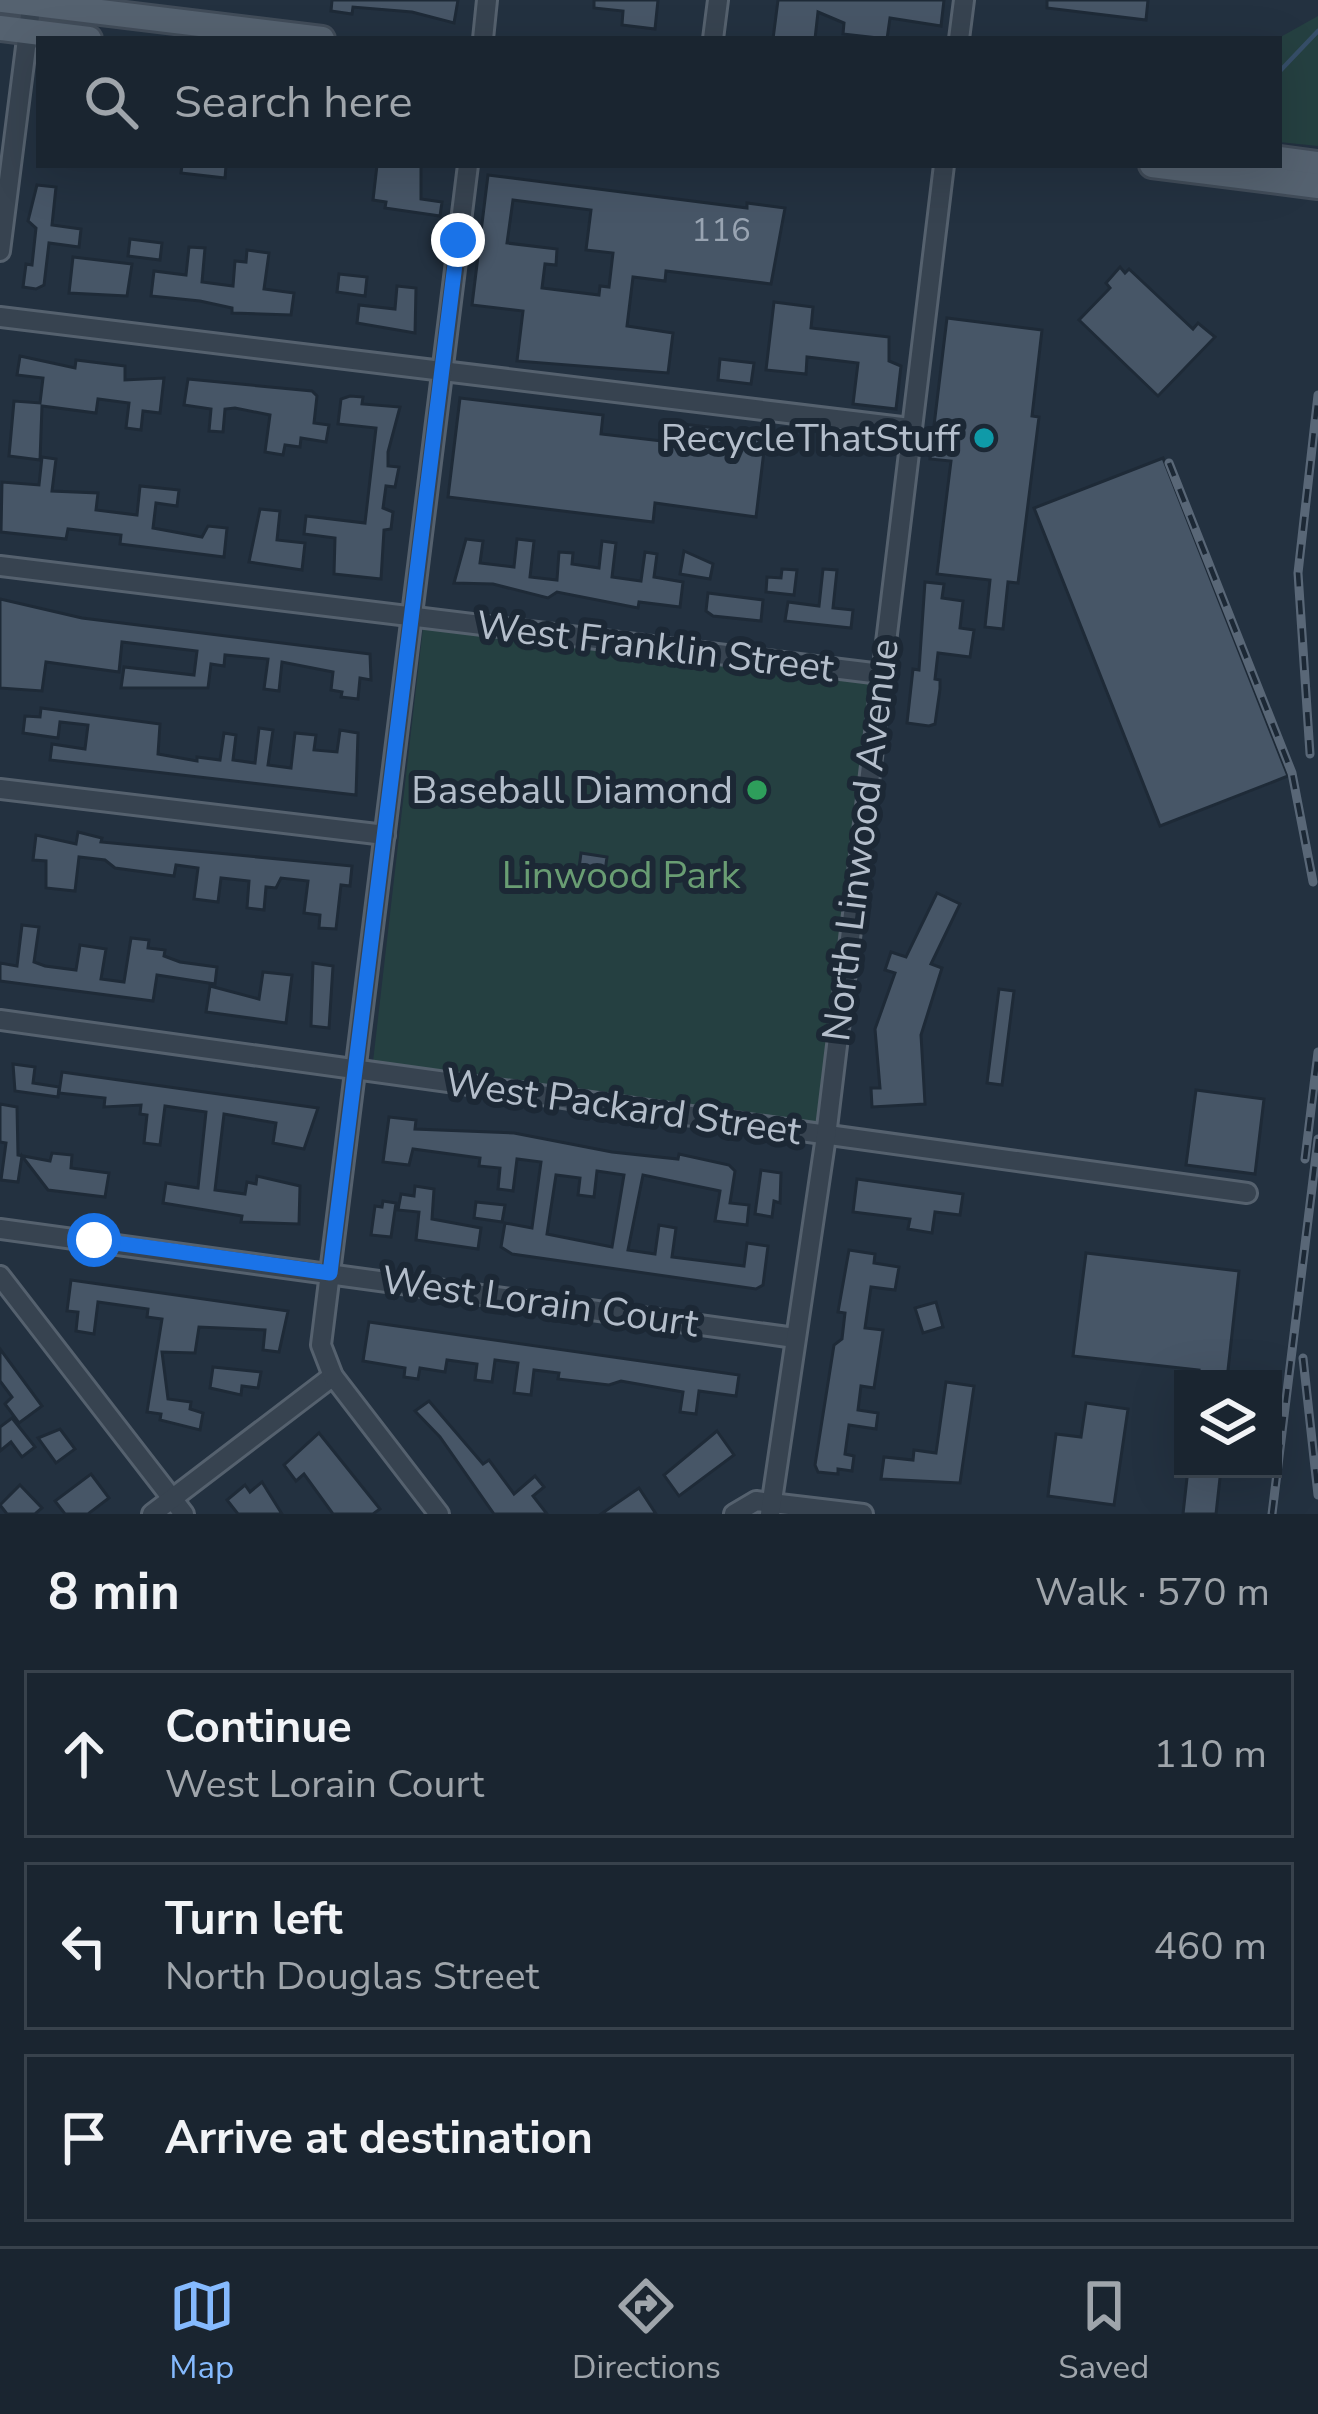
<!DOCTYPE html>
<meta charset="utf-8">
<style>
:root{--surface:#1a2530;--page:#27313c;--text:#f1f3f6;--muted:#9fa5ab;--line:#38424c;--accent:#85bafe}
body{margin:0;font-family:"Nunito Sans",sans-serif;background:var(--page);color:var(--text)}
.controls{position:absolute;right:36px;bottom:36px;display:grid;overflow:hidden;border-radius:0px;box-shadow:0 12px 48px #0002}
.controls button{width:108px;height:108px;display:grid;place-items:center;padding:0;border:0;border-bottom:3px solid var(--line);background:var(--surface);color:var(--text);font:60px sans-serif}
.stop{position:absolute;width:36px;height:36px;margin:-27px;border:9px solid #1a73e8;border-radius:50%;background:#fff}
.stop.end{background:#1a73e8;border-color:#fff;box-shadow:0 3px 12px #0008}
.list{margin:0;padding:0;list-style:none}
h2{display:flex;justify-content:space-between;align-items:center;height:156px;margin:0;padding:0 48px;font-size:51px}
h2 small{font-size:39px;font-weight:400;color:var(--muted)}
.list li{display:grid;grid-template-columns:78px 1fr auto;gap:36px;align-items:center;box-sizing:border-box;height:168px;margin:0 24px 24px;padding:0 24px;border:3px solid var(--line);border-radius:0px}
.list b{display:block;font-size:45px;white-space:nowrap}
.list p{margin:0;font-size:39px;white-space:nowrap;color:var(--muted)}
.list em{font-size:39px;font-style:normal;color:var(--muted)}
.icon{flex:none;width:66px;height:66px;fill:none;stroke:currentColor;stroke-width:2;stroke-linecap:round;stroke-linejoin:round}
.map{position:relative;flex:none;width:1318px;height:1514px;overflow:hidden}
.search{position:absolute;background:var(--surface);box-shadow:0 12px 48px #0002;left:36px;right:36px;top:36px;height:132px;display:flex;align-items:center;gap:30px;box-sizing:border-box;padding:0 42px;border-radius:0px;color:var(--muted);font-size:45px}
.sheet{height:732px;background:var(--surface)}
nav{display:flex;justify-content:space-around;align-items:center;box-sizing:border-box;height:168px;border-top:3px solid var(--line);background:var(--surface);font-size:33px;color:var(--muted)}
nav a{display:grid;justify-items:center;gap:6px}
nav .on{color:var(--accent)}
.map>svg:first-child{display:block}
.green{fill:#254041}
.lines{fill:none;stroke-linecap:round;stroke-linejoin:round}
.stream{stroke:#364e68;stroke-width:4.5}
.building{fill:#475667;stroke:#1e2a37;stroke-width:3;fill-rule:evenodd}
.minor-casing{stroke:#55616e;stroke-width:24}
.major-casing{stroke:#414c59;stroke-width:30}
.minor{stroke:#374350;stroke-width:18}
.major{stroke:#556270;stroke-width:24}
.rail-casing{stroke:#596777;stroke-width:9}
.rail{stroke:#1c2835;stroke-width:4.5;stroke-dasharray:14;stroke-linecap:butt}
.route{stroke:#1a73e8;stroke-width:15}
.culture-dot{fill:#0f9aa8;stroke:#1c2835;stroke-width:4.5}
.leisure-dot{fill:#2e9e5b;stroke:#1c2835;stroke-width:4.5}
.labels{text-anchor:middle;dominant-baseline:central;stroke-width:12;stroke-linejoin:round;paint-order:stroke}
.number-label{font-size:33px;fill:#99a4b2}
.poi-label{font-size:39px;fill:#b4becb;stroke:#1c2835;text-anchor:end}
.street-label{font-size:39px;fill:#b4becb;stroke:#1c2835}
.park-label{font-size:39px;fill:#699d73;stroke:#1c2835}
</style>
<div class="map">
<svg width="1318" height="1514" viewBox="0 0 1318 1514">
<rect width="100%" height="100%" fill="#233140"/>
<g class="green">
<path d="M1318,16V146L1279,142L1277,39Z"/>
<path d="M423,628L873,684L818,1125L373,1062Z"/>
</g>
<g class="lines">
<path class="stream" d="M1279,72L1318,31"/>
</g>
<g class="building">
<path d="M332,0H458L454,23L412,12L353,7L352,14L331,11Z"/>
<path d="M594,0H658L655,29L622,25L623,11L594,8Z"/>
<path d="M778,0H944L941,26L890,18L887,39L843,34L844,23L818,12L815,39H773Z"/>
<path d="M1047,0H1148L1146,20L1047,8Z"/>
<path d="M182,165H226L225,178L181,173Z"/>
<path d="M377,165H421V199L442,202L440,216L385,208L386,202L373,200Z"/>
<path d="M488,175L747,208V203L785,208L771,284L666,271L665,281L633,277L627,326L673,333L668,373L517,361L523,311L472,305ZM513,200L591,210L586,250L613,253L609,287L600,286L599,295L542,288L545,264L556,265L557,249L507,243Z"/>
<path d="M37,185L56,187L52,225L81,229L79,247L49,243L44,285L36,289L23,287L26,264L32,265L36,228L28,221Z"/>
<path d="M130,239L162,243L160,260L128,256Z"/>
<path d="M189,247L205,248L202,282L233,286L235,261L246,262L247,250L269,253L264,289L294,293L291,315L232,313V308L200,301L151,296L154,271L186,275Z"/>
<path d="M73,257L132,264L127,296L69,293Z"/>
<path d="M1120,267L1125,273L1129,269L1193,329L1198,323L1215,337L1158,396L1079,320L1110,288L1106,283Z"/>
<path d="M339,274L367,277L365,296L337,292Z"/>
<path d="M397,286L416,288L415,333L357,323L359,305L395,309Z"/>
<path d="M774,302L813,307L811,328L889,337V361L901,366L896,409L853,404L858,363L807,357L806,374L766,370Z"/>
<path d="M947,318L1042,330L1032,416L1039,417L1018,583L1008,582L1003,629L985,627L990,580L937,574L951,461L930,459Z"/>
<path d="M20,356L75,368L76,360L125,366V380L164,378L160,413L143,411L141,430L126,428L129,403L98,399L96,413L42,406L40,460L9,456L14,401L40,403L43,378L17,375Z"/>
<path d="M720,359L754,363L751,384L718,380Z"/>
<path d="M188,379L312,391L317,396L314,423L329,425L326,442L301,438L300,447L285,445L283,455L265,452L270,415L235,408L225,409L223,432L209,431L211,409L184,405Z"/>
<path d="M350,396L363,397L362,404L400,407L388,452V466L399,467L395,487L386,486L383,508L393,512L391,529L384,530L381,579L334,574L335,538L304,534L306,516L365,523L376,428L338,424L341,399Z"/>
<path d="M460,398L603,415L601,434L680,443L682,424L766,434L756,517L655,503L653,522L448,497Z"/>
<path d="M42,457L56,459L52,491L98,493L96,510L137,515L140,486L179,490L177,506L156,503L153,528L202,537L208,526L227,528L224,557L120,544L121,535L68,529L66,539L1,532L2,482L39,485Z"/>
<path d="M1163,458L1288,776L1160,826L1034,508Z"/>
<path d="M260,509L280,511L277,540L305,543L302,570L249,562Z"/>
<path d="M466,539L483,541L480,563L514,567L517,539L534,541L530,577L557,580L559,552L573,553L572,564L599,568L602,541L616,543L612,577L641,581L645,552L657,554L654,577L683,582L680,607L639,602L638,608L557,592L548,598L493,584L454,583Z"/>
<path d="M684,551L713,564L710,579L680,574Z"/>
<path d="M782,569L797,570L794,595L766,592L767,577L781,578Z"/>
<path d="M823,569L837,570L833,608L853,610L851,628L785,621L788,602L819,606Z"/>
<path d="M925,582L944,584L942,598L963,601L960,628L974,630L970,657L938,653L935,679L940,680V689L935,724L929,726L907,723L913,669L919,670Z"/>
<path d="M708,593L763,600L761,621L713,616L706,611Z"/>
<path d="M0,599L82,618L370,654L371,680L360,678L358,699L341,697L342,692L331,690L333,672L282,662L279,691L264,689L268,659L225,655L224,666L211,664L208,688H121L124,667L194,675L197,651L122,642L119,672L46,662L42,691L0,688Z"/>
<path d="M41,708L160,724L158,754L197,761V757L220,760L224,733L236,735L233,760L255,763L259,728L273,730L268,765L291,768L295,733L316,735L314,750L337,752L340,730L358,733L356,795L50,760L52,744L85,749L88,725L60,722L58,738L23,733L25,716L40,717Z"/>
<path d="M78,832L102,838L101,842L352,866L350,886L341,885L336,929L319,928L320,915L304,913L308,881L281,878L276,888L266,887L264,910L247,908L249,881L221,878L218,902L194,899L198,868L176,865L174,876L115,868L105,860L79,857L75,891L46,888V861L33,860L36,835L76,844Z"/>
<path d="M581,853L607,857L604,879L578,876Z"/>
<path d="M937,893L960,904L931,964L942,968L921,1035L925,1104L872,1107L871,1088H880L875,1029L895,973L885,970L891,952L906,957Z"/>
<path d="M22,925L39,927L34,962L45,966L76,970L80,945L106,949L101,979L124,982L131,938L149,940L148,948L165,950L164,956L180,962L217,967L215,984L157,975L153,1001L0,981V963L17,966Z"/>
<path d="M313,963L333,966L329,1028L311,1026Z"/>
<path d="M263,972L292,975L286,1023L206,1012L210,986L259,999Z"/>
<path d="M999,989L1014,991L1002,1085L987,1083Z"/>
<path d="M13,1064L35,1067L33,1083L59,1087L58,1097L15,1091Z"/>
<path d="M62,1072L318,1108L304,1149L273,1143L276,1123L224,1114L215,1190L245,1194L247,1182L256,1184L257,1176L300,1186L299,1224L241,1222L242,1216L163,1203L166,1183L198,1188L206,1112L165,1106L160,1145L144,1143L147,1115L140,1114L141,1105L104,1107L105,1098L59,1093Z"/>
<path d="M1196,1090L1264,1099L1255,1174L1186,1165Z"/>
<path d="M0,1104L17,1107L18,1155L50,1161L52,1153L72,1155L71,1168L109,1173L105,1197L48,1190L22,1156L18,1182L1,1180L6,1143L0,1142Z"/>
<path d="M389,1117L416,1120L415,1129L514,1133L612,1152L678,1159L679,1154L729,1165L735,1171L730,1203L749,1205L747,1225L715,1221L720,1191L643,1175L628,1250L655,1254L659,1225L676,1228L672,1257L744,1266L747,1243L768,1246L763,1285L756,1289L512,1254L501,1247L505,1223L532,1228L541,1162L517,1159L513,1191L498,1189L500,1168L479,1166L480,1158L413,1149L409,1165L383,1162ZM597,1171L624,1175L612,1247L547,1234L556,1175L580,1178L578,1195L594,1197Z"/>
<path d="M761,1170L781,1173L780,1203L774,1201L772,1217L755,1214Z"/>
<path d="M857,1179L963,1194L960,1215L935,1212L932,1233L908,1229L910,1219L853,1212Z"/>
<path d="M415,1186L434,1189L432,1219L481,1228L478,1249L416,1240L419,1212L398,1210L401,1194L414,1196Z"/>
<path d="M383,1201L396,1203L391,1237L371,1235L375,1206L382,1207Z"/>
<path d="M476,1202L505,1205L502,1222L474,1218Z"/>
<path d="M849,1250L875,1254L874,1263L899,1267L895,1290L871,1287L865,1328L883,1330L874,1388L861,1386L858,1410L878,1413L876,1429L849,1425L845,1454L854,1456L852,1471L838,1469V1474L818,1472L815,1465L834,1345L842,1339L845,1313L838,1312Z"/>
<path d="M1086,1253L1239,1271L1227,1379H1198L1199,1370L1073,1356Z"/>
<path d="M71,1280L288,1311L279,1352L263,1350L265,1330L199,1327L195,1353L162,1352L168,1399L191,1402L190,1409L203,1413L200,1430L160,1420L161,1414L147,1412L162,1319L147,1317L148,1309L98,1302L94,1334L76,1331L78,1312L67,1311Z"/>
<path d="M936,1302L943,1327L923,1333L915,1308Z"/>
<path d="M369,1322L739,1375L736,1396L699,1391L696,1414L680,1412L683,1392L621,1381L609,1385L558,1379L559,1373L534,1370L531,1395L514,1393L518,1363L495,1360L492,1382L475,1380L477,1364L447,1360L445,1372L420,1368L418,1379L404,1377L405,1368L363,1361Z"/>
<path d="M0,1349L42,1406L19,1423L5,1404L12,1397L0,1381Z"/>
<path d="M213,1367L261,1372L258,1388L242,1386L241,1395L210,1388Z"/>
<path d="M946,1382L974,1386L960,1483L881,1479L884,1457L913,1460L914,1450L936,1453Z"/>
<path d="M429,1401L483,1464L489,1460L514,1494L535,1476L544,1487L533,1496L547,1514H494L440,1437L415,1411Z"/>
<path d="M1086,1403L1128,1409L1114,1505L1048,1496L1056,1434L1081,1437Z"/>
<path d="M12,1418L35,1447L22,1457L11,1442L0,1451V1427Z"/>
<path d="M60,1429L75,1449L56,1463L38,1438Z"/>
<path d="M717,1431L734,1455L679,1496L664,1475Z"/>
<path d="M319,1433L380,1509L373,1514H333L304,1474L296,1481L284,1465Z"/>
<path d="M1188,1469H1221L1216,1514H1183Z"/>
<path d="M91,1474L109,1498L88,1514H65L55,1501Z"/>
<path d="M262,1482L282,1514H238L227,1500L245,1485L250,1492Z"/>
<path d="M20,1485L42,1508L35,1514H7L0,1505Z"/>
<path d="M639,1488L656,1514H601Z"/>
</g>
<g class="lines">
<g class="minor-casing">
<g id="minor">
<path d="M483,39L487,0"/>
<path d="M713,39L718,0"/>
<path d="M959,39L964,0"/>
<path d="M0,251L32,0"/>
<path d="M0,317L910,428"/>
<path d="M0,566L881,674"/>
<path d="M0,789L385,835"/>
<path d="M0,1020L1247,1193"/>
<path d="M0,1229L795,1338"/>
<path d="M0,1276L184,1514"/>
<path d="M152,1514L333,1376"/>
<path d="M439,1514L333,1376L321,1345L468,165"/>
<path d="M734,1514L756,1501L863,1514"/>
<path d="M770,1514L826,1136L944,165"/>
</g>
</g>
<g class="major-casing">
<g id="major">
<path d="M3,0L322,39"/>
<path d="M0,28L89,39"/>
<path d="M1279,159L1318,164"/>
<path d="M1152,165L1318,186"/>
</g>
</g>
<use href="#minor" class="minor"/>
<use href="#major" class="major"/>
<g class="rail-casing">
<g id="rail">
<path d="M1169,463L1292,773L1313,882"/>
<path d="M1310,754L1298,573L1318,395"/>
<path d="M1305,1159L1318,1052"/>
<path d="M1303,1358L1318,1495"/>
<path d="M1272,1514L1318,1139"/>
</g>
</g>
<use href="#rail" class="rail"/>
</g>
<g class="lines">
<path class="route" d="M94,1240L330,1273L458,240"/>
</g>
<circle class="culture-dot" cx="984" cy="438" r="12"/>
<circle class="leisure-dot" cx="757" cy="790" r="12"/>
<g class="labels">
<g class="number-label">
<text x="721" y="230">116</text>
</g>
<g class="poi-label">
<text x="960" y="438">RecycleThatStuff</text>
<text x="733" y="790">Baseball Diamond</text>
</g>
<g class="street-label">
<text transform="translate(655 647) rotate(7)">West Franklin Street</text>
<text transform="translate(861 840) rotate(-83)">North Linwood Avenue</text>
<text transform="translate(623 1107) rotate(8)">West Packard Street</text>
<text transform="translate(540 1302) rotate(8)">West Lorain Court</text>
</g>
<g class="park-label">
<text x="621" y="875">Linwood Park</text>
</g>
</g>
</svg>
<div class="controls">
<button><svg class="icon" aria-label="layers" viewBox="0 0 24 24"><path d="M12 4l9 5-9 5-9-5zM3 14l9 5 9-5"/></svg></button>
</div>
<div class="stop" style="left:94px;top:1240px"></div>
<div class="stop end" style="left:458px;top:240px"></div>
<div class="search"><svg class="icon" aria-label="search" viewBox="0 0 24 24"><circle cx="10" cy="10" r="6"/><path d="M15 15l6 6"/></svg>Search here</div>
</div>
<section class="sheet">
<h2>8 min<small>Walk · 570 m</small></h2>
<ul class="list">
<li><svg class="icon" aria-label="ahead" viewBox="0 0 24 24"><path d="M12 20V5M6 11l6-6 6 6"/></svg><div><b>Continue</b><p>West Lorain Court</p></div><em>110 m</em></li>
<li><svg class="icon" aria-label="left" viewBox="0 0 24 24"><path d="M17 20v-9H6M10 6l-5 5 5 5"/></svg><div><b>Turn left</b><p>North Douglas Street</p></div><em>460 m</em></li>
<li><svg class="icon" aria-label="arrive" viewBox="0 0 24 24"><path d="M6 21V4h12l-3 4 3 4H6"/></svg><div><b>Arrive at destination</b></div></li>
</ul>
</section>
<nav>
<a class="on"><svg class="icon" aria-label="map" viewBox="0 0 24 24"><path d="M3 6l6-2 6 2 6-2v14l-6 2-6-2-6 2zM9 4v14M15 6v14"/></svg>Map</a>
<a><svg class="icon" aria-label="directions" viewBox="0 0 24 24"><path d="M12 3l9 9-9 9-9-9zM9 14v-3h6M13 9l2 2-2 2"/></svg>Directions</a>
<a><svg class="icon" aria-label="saved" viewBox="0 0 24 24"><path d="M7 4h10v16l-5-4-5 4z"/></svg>Saved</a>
</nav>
